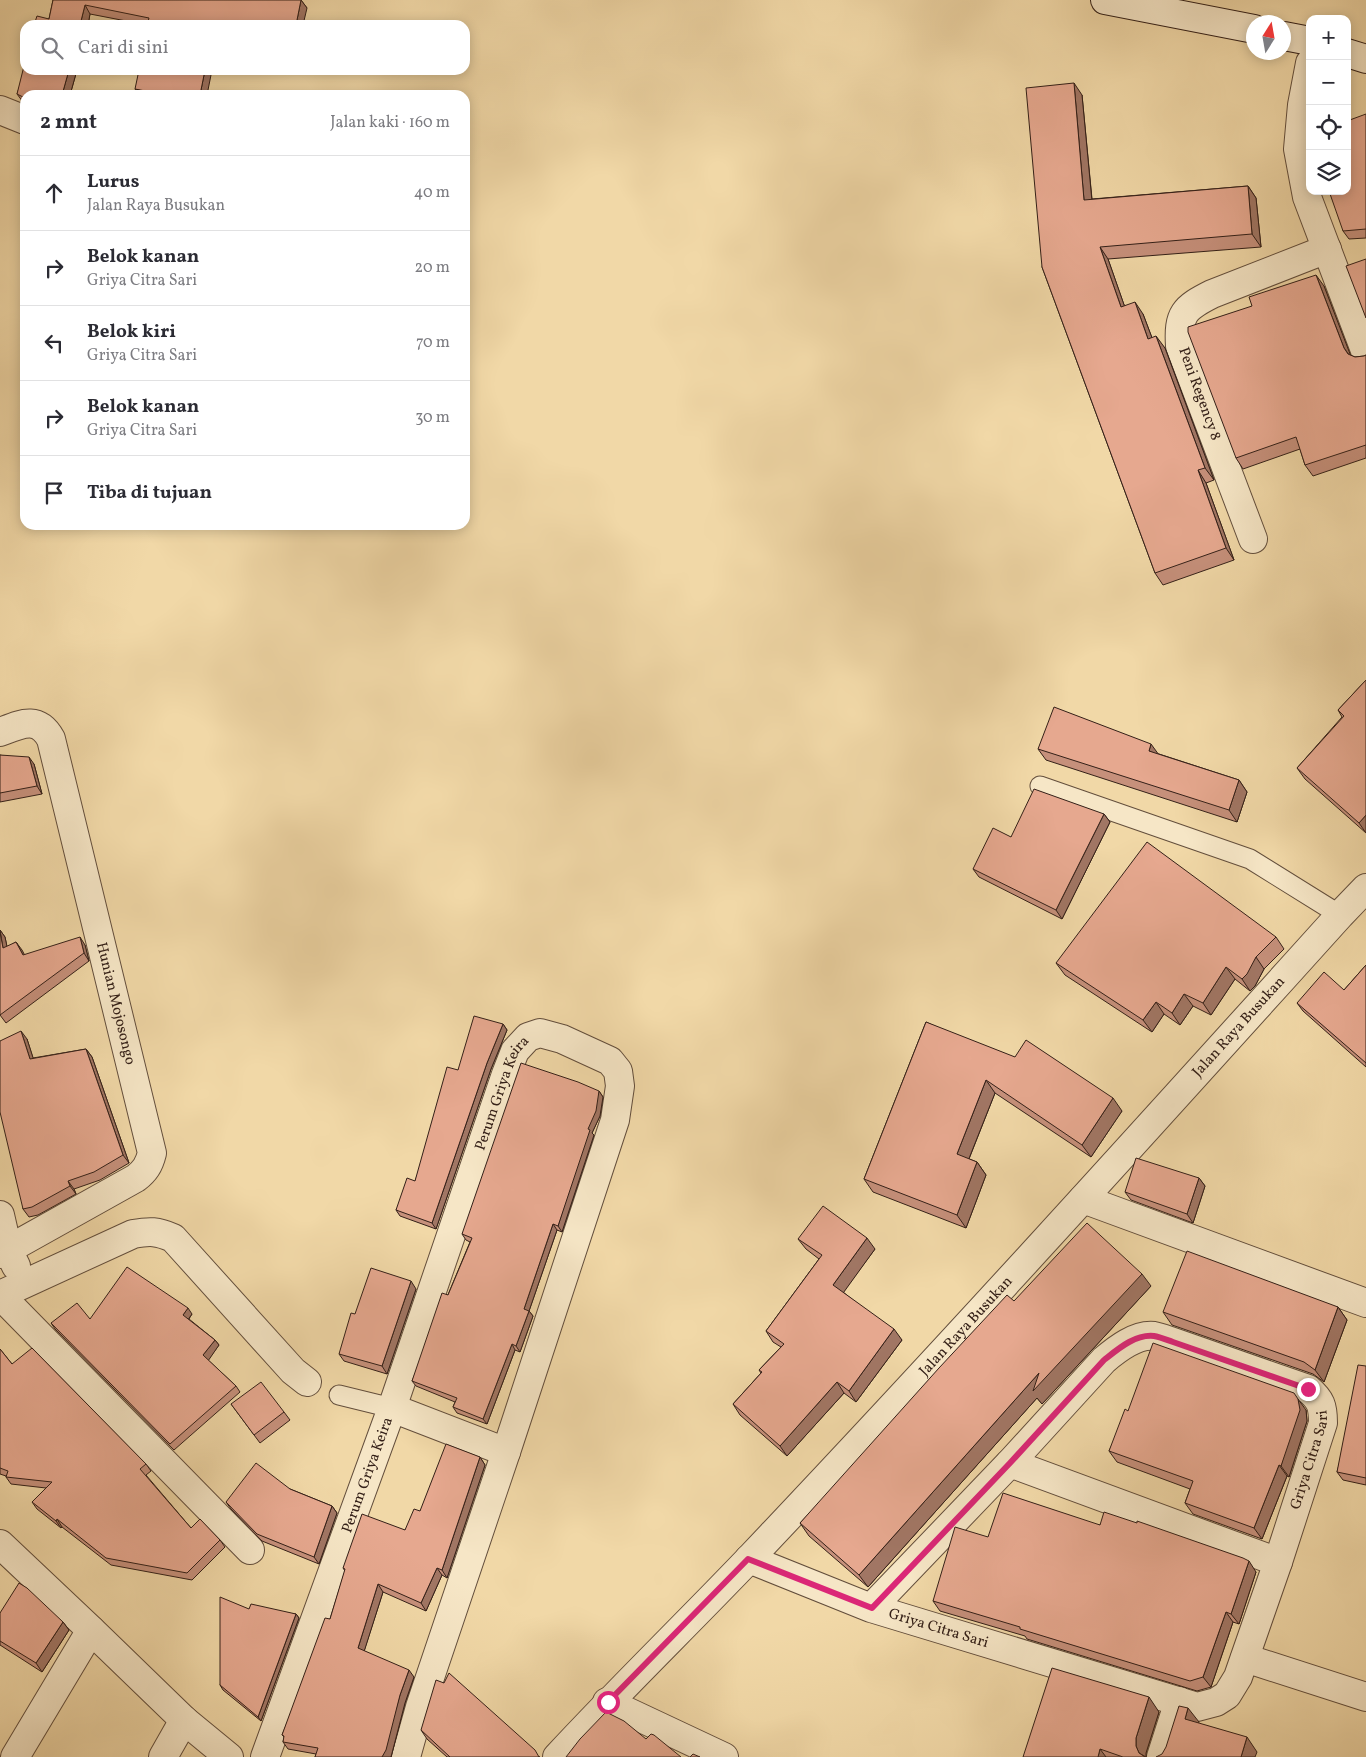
<!DOCTYPE html>
<html lang="id">
<meta charset="utf-8">
<style>
:root{--surface:#fff;--page:#f2f2f3;--text:#2b2b33;--muted:#7c7c81;--line:#e1e1e2}
body{margin:0;font-family:Vollkorn,serif;background:var(--page);color:var(--text)}
.controls{position:absolute;right:15px;top:15px;display:grid;overflow:hidden;border-radius:10px;box-shadow:0 2px 12px #0003}
.controls button{width:45px;height:45px;display:grid;place-items:center;padding:0;border:0;border-bottom:1px solid var(--line);background:var(--surface);color:var(--text);font:25px sans-serif}
.compass{position:absolute;left:1246px;top:15px;width:45px;height:45px;border-radius:50%;background:var(--surface);box-shadow:0 2px 12px #0003;rotate:11deg}
.stop{position:absolute;width:15px;height:15px;margin:-11px;border:4px solid #db2777;border-radius:50%;background:#fff}
.stop.end{background:#db2777;border-color:#fff;box-shadow:0 1px 5px #0008}
.list{margin:0;padding:0;list-style:none}
h2{display:flex;justify-content:space-between;align-items:center;height:65px;margin:0;padding:0 20px;font-size:21px}
h2 small{font-size:16px;font-weight:400;color:var(--muted)}
.list li{display:grid;grid-template-columns:32px 1fr auto;gap:15px;align-items:center;box-sizing:border-box;height:75px;padding:0 20px;border-top:1px solid var(--line)}
.list b{display:block;font-size:19px;white-space:nowrap}
.list p{margin:0;font-size:16px;white-space:nowrap;color:var(--muted)}
.list em{font-size:16px;font-style:normal;color:var(--muted)}
.icon{flex:none;width:28px;height:28px;fill:none;stroke:currentColor;stroke-width:2;stroke-linecap:round;stroke-linejoin:round}
.map{position:relative;flex:none;width:1366px;height:1757px;overflow:hidden}
.search{position:absolute;background:var(--surface);box-shadow:0 2px 12px #0003;left:20px;top:20px;width:450px;height:55px;display:flex;align-items:center;gap:12px;box-sizing:border-box;padding:0 18px;border-radius:15px;color:var(--muted);font-size:19px}
.panel{position:absolute;background:var(--surface);box-shadow:0 2px 12px #0003;left:20px;top:90px;width:450px;height:440px;border-radius:15px}
.map>svg:first-child{display:block}
.lines{fill:none;stroke-linecap:round;stroke-linejoin:round}
.service-casing{stroke:#634e3c;stroke-width:21}
.minor-casing{stroke:#634e3c;stroke-width:30}
.tertiary-casing{stroke:#634e3c;stroke-width:30}
.secondary-casing{stroke:#342018;stroke-width:30}
.service{stroke:#f6e6c6;stroke-width:19}
.minor{stroke:#f6e6c6;stroke-width:28}
.tertiary{stroke:#f6e6c6;stroke-width:28}
.secondary{stroke:#f6e6c6;stroke-width:28}
.wall{fill:#c6907b;stroke:#342018}
.shaded-wall{fill:#a17664;stroke:#342018}
.building{fill:#e6a88f;stroke:#342018}
.route{stroke:#db2777;stroke-width:6}
.labels{text-anchor:middle;dominant-baseline:central;stroke-width:4.5;stroke-linejoin:round;paint-order:stroke}
.street-label{font-size:15px;fill:#342018;stroke:#f6e6c6}
</style>
<div class="map">
<svg width="1366" height="1757" viewBox="0 0 1366 1757">
<rect width="100%" height="100%" fill="#f1d8a7"/>
<filter id="stains"><feTurbulence type="fractalNoise" baseFrequency=".004" numOctaves="4"/><feColorMatrix values="0 0 0 0 .2 0 0 0 0 .09 0 0 0 0 .02 0 0 0 .5 -.17"/></filter>
<radialGradient id="worn" r=".72"><stop offset=".6" stop-color="#630" stop-opacity="0"/><stop offset="1" stop-color="#630" stop-opacity=".3"/></radialGradient>
<g class="lines">
<g class="service-casing">
<g id="service">
<path d="M1040,786L1250,859L1340,915"/>
<path d="M339,1395L392,1408"/>
</g>
</g>
<g class="minor-casing">
<g id="minor">
<path d="M1310,63L1302,105L1298,149L1307,197L1366,353"/>
<path d="M0,110L25,120"/>
<path d="M1253,539L1180,346C1178,314 1184,308 1212,294L1327,249"/>
<path id="s1" d="M0,732C21,724 38,715 51,739L152,1153C149,1165 145,1171 136,1178L0,1254"/>
<path d="M1083,1199L1366,1303"/>
<path d="M0,1215L8,1250L16,1266"/>
<path d="M0,1295L133,1234C150,1231 157,1231 173,1238L293,1371L307,1382"/>
<path d="M0,1295L250,1550"/>
<path d="M392,1408L506,1452"/>
<path d="M1010,1463L1278,1562"/>
<path d="M0,1544L91,1630L184,1720L229,1757"/>
<path id="s2" d="M749,1559L871,1608L1197,1707L1216,1702L1227,1695L1238,1677L1278,1562L1323,1423C1323,1406 1321,1400 1308,1389L1173,1342C1167,1340 1160,1337 1154,1336C1136,1334 1117,1349 1104,1360L1010,1463L871,1608"/>
<path d="M1245,1658L1366,1697"/>
<path d="M607,1702L724,1757"/>
<path d="M15,1757L91,1630"/>
<path d="M163,1757L184,1720"/>
<path id="s3" d="M265,1757L392,1408L506,1074L515,1051L528,1037L540,1033L562,1039L610,1061L618,1071L620,1086L615,1120L506,1452L420,1707L406,1757"/>
<path d="M1161,1757L1179,1701"/>
</g>
</g>
<g class="tertiary-casing">
<g id="tertiary">
<path id="s4" d="M557,1757C620,1689 686,1625 750,1558C950,1347 1145,1131 1340,915L1366,888"/>
</g>
</g>
<g class="secondary-casing">
<g id="secondary">
<path d="M1105,0L1254,29"/>
<path d="M1284,36L1310,41"/>
<path d="M1347,53L1366,59"/>
</g>
</g>
<use href="#service" class="service"/>
<use href="#minor" class="minor"/>
<use href="#tertiary" class="tertiary"/>
<use href="#secondary" class="secondary"/>
</g>
<g class="wall">
<path d="M53,0H301L307,8L147,25L90,14L88,25H34L49,19Z"/>
<path d="M25,70H77L70,95H25V103L23,102L17,94Z"/>
<path d="M135,89L207,95H139Z"/>
<path d="M1082,95L1092,199L1248,186L1256,198L1261,247L1108,259L1124,305L1143,314L1152,338L1165,348L1214,480L1206,483L1234,560L1163,585L1155,573L1042,267Z"/>
<path d="M1366,114V238L1349,239L1343,231Z"/>
<path d="M1324,286L1350,355L1355,357L1364,356L1366,355V458L1313,476L1305,465L1300,449L1243,469L1236,458Z"/>
<path d="M1366,680V833L1305,779L1297,768L1342,717L1338,710Z"/>
<path d="M1038,749L1159,754L1239,780L1247,792L1237,822L1046,760Z"/>
<path d="M0,755L34,764L42,794L0,802Z"/>
<path d="M1104,814L1110,822L1062,919L979,877L973,869L1011,837Z"/>
<path d="M0,930L5,937L7,947L16,942L24,955L85,945L89,961L6,1023L0,1015Z"/>
<path d="M1276,937L1284,949L1264,969L1255,986L1250,991L1235,979L1211,1015L1193,1006L1180,1025L1164,1014L1152,1032L1065,975L1056,963Z"/>
<path d="M1366,965V1067L1303,1011L1297,1003L1344,990Z"/>
<path d="M926,1022L1122,1111L1091,1157L995,1093L969,1159L977,1162L986,1175L966,1228L873,1192L864,1179Z"/>
<path d="M503,1024L507,1030L491,1069L436,1229L400,1216L396,1210L415,1181L458,1070Z"/>
<path d="M27,1039L33,1058L86,1049L92,1057L129,1163L100,1180L74,1189L76,1194L38,1215L29,1217L23,1209Z"/>
<path d="M599,1091L603,1097L600,1116L592,1133L594,1135L562,1232L557,1230L529,1311L533,1316L520,1352L515,1350L487,1424L457,1413L453,1407L455,1402L416,1386L412,1381L470,1242L466,1240L462,1234Z"/>
<path d="M1199,1178L1205,1186L1193,1223L1131,1200L1125,1192Z"/>
<path d="M798,1239L875,1249L843,1292L902,1340L856,1402L844,1393L787,1456L740,1415L733,1404L761,1373L759,1370L781,1347L773,1342L766,1331L819,1259L806,1249Z"/>
<path d="M1151,1286L1042,1404L1037,1398L868,1587L809,1536L800,1523L1014,1301Z"/>
<path d="M416,1289L387,1374L344,1361L339,1354Z"/>
<path d="M1338,1307L1347,1320L1324,1382L1313,1374L1172,1325L1163,1312Z"/>
<path d="M192,1314L189,1319L215,1340L219,1345L208,1360L236,1386L240,1392L174,1450L55,1329L51,1323L90,1319Z"/>
<path d="M0,1349L12,1364L146,1464L151,1471L146,1475L191,1528L220,1540L225,1547L192,1580L111,1565L62,1527L61,1528L37,1509L32,1502L46,1488L11,1484L6,1477V1476L0,1474Z"/>
<path d="M1366,1366V1485L1343,1480L1337,1472Z"/>
<path d="M231,1404L284,1412L290,1420L260,1443Z"/>
<path d="M1306,1410L1307,1421L1289,1477L1287,1476L1262,1539L1193,1514L1185,1503L1190,1489L1117,1462L1109,1451L1128,1411Z"/>
<path d="M480,1457L485,1465L447,1578L442,1575L426,1611L383,1592L364,1651L414,1677L405,1703L391,1757H315L316,1754L288,1749L283,1742L284,1737L282,1735L330,1619L345,1571L343,1568L405,1530L420,1511Z"/>
<path d="M290,1489L332,1506L337,1513L319,1564L262,1541L231,1509L226,1502Z"/>
<path d="M1100,1525L1256,1572L1239,1624L1233,1622L1211,1687L1197,1691L1027,1639L1025,1636L940,1611L933,1601L988,1537Z"/>
<path d="M249,1609L296,1614L299,1618L261,1721L223,1690L220,1685Z"/>
<path d="M0,1613L63,1622L69,1630L42,1672L0,1645Z"/>
<path d="M1159,1712L1146,1753V1757H1023Z"/>
<path d="M421,1730L540,1757H447L427,1739Z"/>
</g>
<g class="shaded-wall">
<path d="M301,0L307,8L303,25H296Z"/>
<path d="M85,5L90,14L88,25H80Z"/>
<path d="M69,70H77L70,95H62Z"/>
<path d="M205,70H212L207,95H200Z"/>
<path d="M1074,83L1082,95L1093,212L1084,200Z"/>
<path d="M1248,186L1256,198L1261,247L1252,234Z"/>
<path d="M1100,247L1108,259L1129,319L1121,307Z"/>
<path d="M1316,275L1324,286L1352,359L1344,348Z"/>
<path d="M1135,302L1143,314L1157,351L1148,339Z"/>
<path d="M1156,336L1165,348L1214,480L1205,468Z"/>
<path d="M1198,470L1206,483L1234,560L1226,548Z"/>
<path d="M1151,744L1159,755L1149,751Z"/>
<path d="M29,757L34,764L42,794L37,786Z"/>
<path d="M1239,780L1247,792L1237,822L1229,810Z"/>
<path d="M1104,814L1110,822L1062,919L1056,910Z"/>
<path d="M1366,815V833L1359,823Z"/>
<path d="M0,930L5,937L9,956L3,948Z"/>
<path d="M80,937L85,945L89,961L84,953Z"/>
<path d="M16,942L22,950L29,963L23,955Z"/>
<path d="M1256,957L1264,969L1255,986L1250,991L1242,979Z"/>
<path d="M1226,967L1235,979L1211,1015L1203,1003Z"/>
<path d="M1184,994L1193,1006L1180,1025L1172,1013Z"/>
<path d="M1156,1002L1164,1014L1152,1032L1143,1020Z"/>
<path d="M503,1024L507,1030L491,1069L436,1229L432,1223L487,1063Z"/>
<path d="M21,1031L27,1039L36,1067L30,1059Z"/>
<path d="M86,1049L92,1057L129,1163L123,1155Z"/>
<path d="M986,1080L995,1093L966,1166L957,1154Z"/>
<path d="M599,1091L603,1097L600,1116L592,1133L594,1135L562,1232L558,1226Z"/>
<path d="M1113,1098L1122,1111L1091,1157L1082,1145Z"/>
<path d="M977,1162L986,1175L966,1228L957,1215Z"/>
<path d="M1199,1178L1205,1186L1193,1223L1187,1214Z"/>
<path d="M68,1181L74,1189L76,1194L70,1186Z"/>
<path d="M553,1224L557,1230L528,1314L524,1309Z"/>
<path d="M867,1238L875,1249L841,1296L833,1285Z"/>
<path d="M1142,1274L1151,1286L1042,1404L1037,1398L868,1587L859,1575L1039,1373Z"/>
<path d="M411,1281L416,1289L387,1374L382,1366Z"/>
<path d="M1338,1307L1347,1320L1324,1382L1315,1370Z"/>
<path d="M188,1308L192,1314L187,1321L183,1315Z"/>
<path d="M529,1311L533,1316L520,1352L516,1346Z"/>
<path d="M894,1329L902,1340L856,1402L849,1391Z"/>
<path d="M215,1340L219,1345L208,1361L203,1355Z"/>
<path d="M512,1344L515,1350L487,1424L483,1419Z"/>
<path d="M837,1382L844,1393L787,1456L780,1446Z"/>
<path d="M1298,1399L1306,1410L1307,1421L1289,1477L1281,1466Z"/>
<path d="M480,1457L485,1465L447,1578L442,1570Z"/>
<path d="M1279,1465L1287,1476L1262,1539L1254,1528Z"/>
<path d="M332,1506L337,1513L319,1564L314,1557Z"/>
<path d="M57,1519L62,1527L61,1528L56,1521Z"/>
<path d="M1249,1561L1256,1572L1239,1624L1231,1614Z"/>
<path d="M437,1568L442,1575L426,1611L421,1603Z"/>
<path d="M378,1584L383,1592L363,1655L358,1648Z"/>
<path d="M1226,1612L1233,1622L1211,1687L1203,1677Z"/>
<path d="M296,1614L299,1618L261,1721L258,1717Z"/>
<path d="M63,1622L69,1630L42,1672L36,1663Z"/>
<path d="M409,1670L414,1677L405,1703L391,1757H382L400,1695Z"/>
<path d="M1149,1697L1159,1712L1146,1753V1757L1139,1753L1136,1746V1738Z"/>
<path d="M1188,1708L1199,1722L1195,1733L1185,1719Z"/>
<path d="M1247,1737L1257,1752L1255,1757H1241Z"/>
<path d="M1100,1749L1106,1757H1098Z"/>
</g>
<g class="building">
<path d="M53,0H301L296,25H147L149,18L85,5L80,25H34L37,16L49,19Z"/>
<path d="M25,62V70H69L62,95H25V98L17,94Z"/>
<path d="M139,70H205L200,95H166L135,89Z"/>
<path d="M1074,83L1084,200L1248,186L1252,234L1100,247L1121,307L1135,302L1148,339L1156,336L1205,468L1198,470L1226,548L1155,573L1042,267L1026,88Z"/>
<path d="M1366,114V229L1343,231L1329,191H1347V121Z"/>
<path d="M1366,259V318L1346,266Z"/>
<path d="M1316,275L1344,348L1348,354L1355,357L1364,356L1366,355V445L1305,465L1296,437L1236,458L1188,332V327L1252,306L1249,297Z"/>
<path d="M1366,680V815L1359,823L1297,768L1344,716L1338,710Z"/>
<path d="M1054,707L1151,744L1149,751L1239,780L1229,810L1038,749Z"/>
<path d="M0,755L29,757L37,786L0,793Z"/>
<path d="M1034,789L1104,814L1056,910L973,869L993,828L1011,837Z"/>
<path d="M1147,842L1276,937L1256,957L1247,974L1242,979L1226,967L1203,1003L1184,994L1172,1013L1156,1002L1143,1020L1056,963Z"/>
<path d="M0,932L3,948L16,942L23,955L80,937L84,953L0,1015Z"/>
<path d="M1366,965V1063L1297,1003L1324,972L1344,990Z"/>
<path d="M474,1016L503,1024L487,1063L432,1223L396,1210L407,1178L415,1181L447,1067L458,1070Z"/>
<path d="M926,1022L1015,1057L1026,1040L1113,1098L1082,1145L986,1080L957,1154L977,1162L957,1215L864,1179Z"/>
<path d="M21,1031L30,1059L86,1049L123,1155L94,1172L68,1181L70,1186L32,1207L23,1209L0,1112V1041Z"/>
<path d="M521,1063L578,1082L599,1091L596,1111L588,1129L590,1130L558,1226L553,1224L524,1309L529,1311L516,1346L512,1344L483,1419L453,1407L457,1398L412,1381L442,1293L448,1295L472,1238L462,1234Z"/>
<path d="M1136,1158L1199,1178L1187,1214L1125,1192Z"/>
<path d="M823,1206L867,1238L833,1285L894,1329L849,1391L837,1382L780,1446L733,1404L762,1372L759,1370L784,1344L766,1331L822,1255L798,1239Z"/>
<path d="M1087,1223L1142,1274L1033,1391L1039,1373L859,1575L800,1523L939,1368L1007,1295L1014,1301Z"/>
<path d="M1187,1251L1338,1307L1315,1370L1304,1362L1163,1312Z"/>
<path d="M127,1267L188,1308L183,1315L215,1340L203,1355L236,1386L170,1444L51,1323L77,1303L90,1319Z"/>
<path d="M371,1268L411,1281L382,1366L339,1354L351,1313L355,1314Z"/>
<path d="M1153,1343L1294,1393L1298,1399L1300,1410L1281,1466L1279,1465L1254,1528L1185,1503L1193,1481L1109,1451L1125,1409L1128,1411Z"/>
<path d="M32,1348L146,1464L140,1469L191,1528L200,1519L220,1540L187,1573L106,1558L57,1519L56,1521L32,1502L52,1482L6,1477L8,1471L0,1468V1349L12,1364Z"/>
<path d="M1358,1365L1366,1366V1478L1337,1472Z"/>
<path d="M261,1382L284,1412L254,1435L231,1404Z"/>
<path d="M446,1444L480,1457L442,1570L437,1568L421,1603L378,1584L358,1648L409,1670L400,1695L386,1750L382,1757H315L318,1748L283,1742L284,1736L282,1735L325,1618L330,1619L345,1569L343,1568L362,1514L405,1530L414,1509L420,1511Z"/>
<path d="M256,1463L290,1489L332,1506L314,1557L257,1534L226,1502Z"/>
<path d="M1003,1493L1100,1525L1104,1512L1137,1523V1521L1243,1558L1249,1561L1231,1614L1226,1612L1203,1677L1190,1681L1020,1629V1627L933,1601L955,1527L988,1537Z"/>
<path d="M19,1583L27,1588L63,1622L36,1663L0,1641V1613Z"/>
<path d="M220,1597L249,1609L251,1604L296,1614L258,1717L220,1685Z"/>
<path d="M1052,1668L1149,1697L1136,1738V1746L1139,1753L1145,1757H1123L1100,1749L1098,1757H1023Z"/>
<path d="M449,1673L535,1750L539,1757H450L421,1730L436,1680L444,1683Z"/>
<path d="M1179,1706L1188,1708L1185,1719L1247,1737L1241,1757H1156L1162,1754L1166,1747Z"/>
<path d="M606,1712L624,1721L646,1739L651,1734L654,1735L681,1757H566L580,1739Z"/>
<path d="M693,1754L700,1757H690Z"/>
</g>
<g class="lines">
<path class="route" d="M608,1702L748,1559L872,1608L1010,1463L1104,1360C1118,1349 1135,1334 1154,1336C1160,1337 1167,1340 1173,1342L1308,1389"/>
</g>
<g class="labels">
<g class="street-label">
<text transform="translate(1199 394) rotate(70)">Peni Regency 8</text>
<text stroke="none"><textPath href="#s1" startOffset="331">Hunian Mojosongo</textPath></text>
<text stroke="none"><textPath href="#s4" startOffset="999">Jalan Raya Busukan</textPath></text>
<text stroke="none"><textPath href="#s3" startOffset="705">Perum Griya Keira</textPath></text>
<text stroke="none"><textPath href="#s4" startOffset="594">Jalan Raya Busukan</textPath></text>
<text stroke="none"><textPath href="#s2" startOffset="755">Griya Citra Sari</textPath></text>
<text stroke="none"><textPath href="#s3" startOffset="300">Perum Griya Keira</textPath></text>
<text stroke="none"><textPath href="#s2" startOffset="202">Griya Citra Sari</textPath></text>
</g>
</g>
<rect width="100%" height="100%" filter="url(#stains)"/>
<rect width="100%" height="100%" fill="url(#worn)"/>
</svg>
<div class="controls">
<button>+</button>
<button>−</button>
<button><svg class="icon" aria-label="locate" viewBox="0 0 24 24"><circle cx="12" cy="12" r="6"/><path d="M12 2v4M12 18v4M2 12h4M18 12h4"/></svg></button>
<button><svg class="icon" aria-label="layers" viewBox="0 0 24 24"><path d="M12 4l9 5-9 5-9-5zM3 14l9 5 9-5"/></svg></button>
</div>
<svg class="compass" viewBox="-18 -18 36 36"><path d="M0-13l5 13h-10z" fill="#e53935"/><path d="M0 13l5-13h-10z" fill="#7c7c81"/></svg>
<div class="stop" style="left:608px;top:1702px"></div>
<div class="stop end" style="left:1308px;top:1389px"></div>
<div class="search"><svg class="icon" aria-label="search" viewBox="0 0 24 24"><circle cx="10" cy="10" r="6"/><path d="M15 15l6 6"/></svg>Cari di sini</div>
<section class="panel">
<h2>2 mnt<small>Jalan kaki · 160 m</small></h2>
<ul class="list">
<li><svg class="icon" aria-label="ahead" viewBox="0 0 24 24"><path d="M12 20V5M6 11l6-6 6 6"/></svg><div><b>Lurus</b><p>Jalan Raya Busukan</p></div><em>40 m</em></li>
<li><svg class="icon" aria-label="right" viewBox="0 0 24 24"><path d="M7 20v-9h11M14 6l5 5-5 5"/></svg><div><b>Belok kanan</b><p>Griya Citra Sari</p></div><em>20 m</em></li>
<li><svg class="icon" aria-label="left" viewBox="0 0 24 24"><path d="M17 20v-9H6M10 6l-5 5 5 5"/></svg><div><b>Belok kiri</b><p>Griya Citra Sari</p></div><em>70 m</em></li>
<li><svg class="icon" aria-label="right" viewBox="0 0 24 24"><path d="M7 20v-9h11M14 6l5 5-5 5"/></svg><div><b>Belok kanan</b><p>Griya Citra Sari</p></div><em>30 m</em></li>
<li><svg class="icon" aria-label="arrive" viewBox="0 0 24 24"><path d="M6 21V4h12l-3 4 3 4H6"/></svg><div><b>Tiba di tujuan</b></div></li>
</ul>
</section>
</div>
